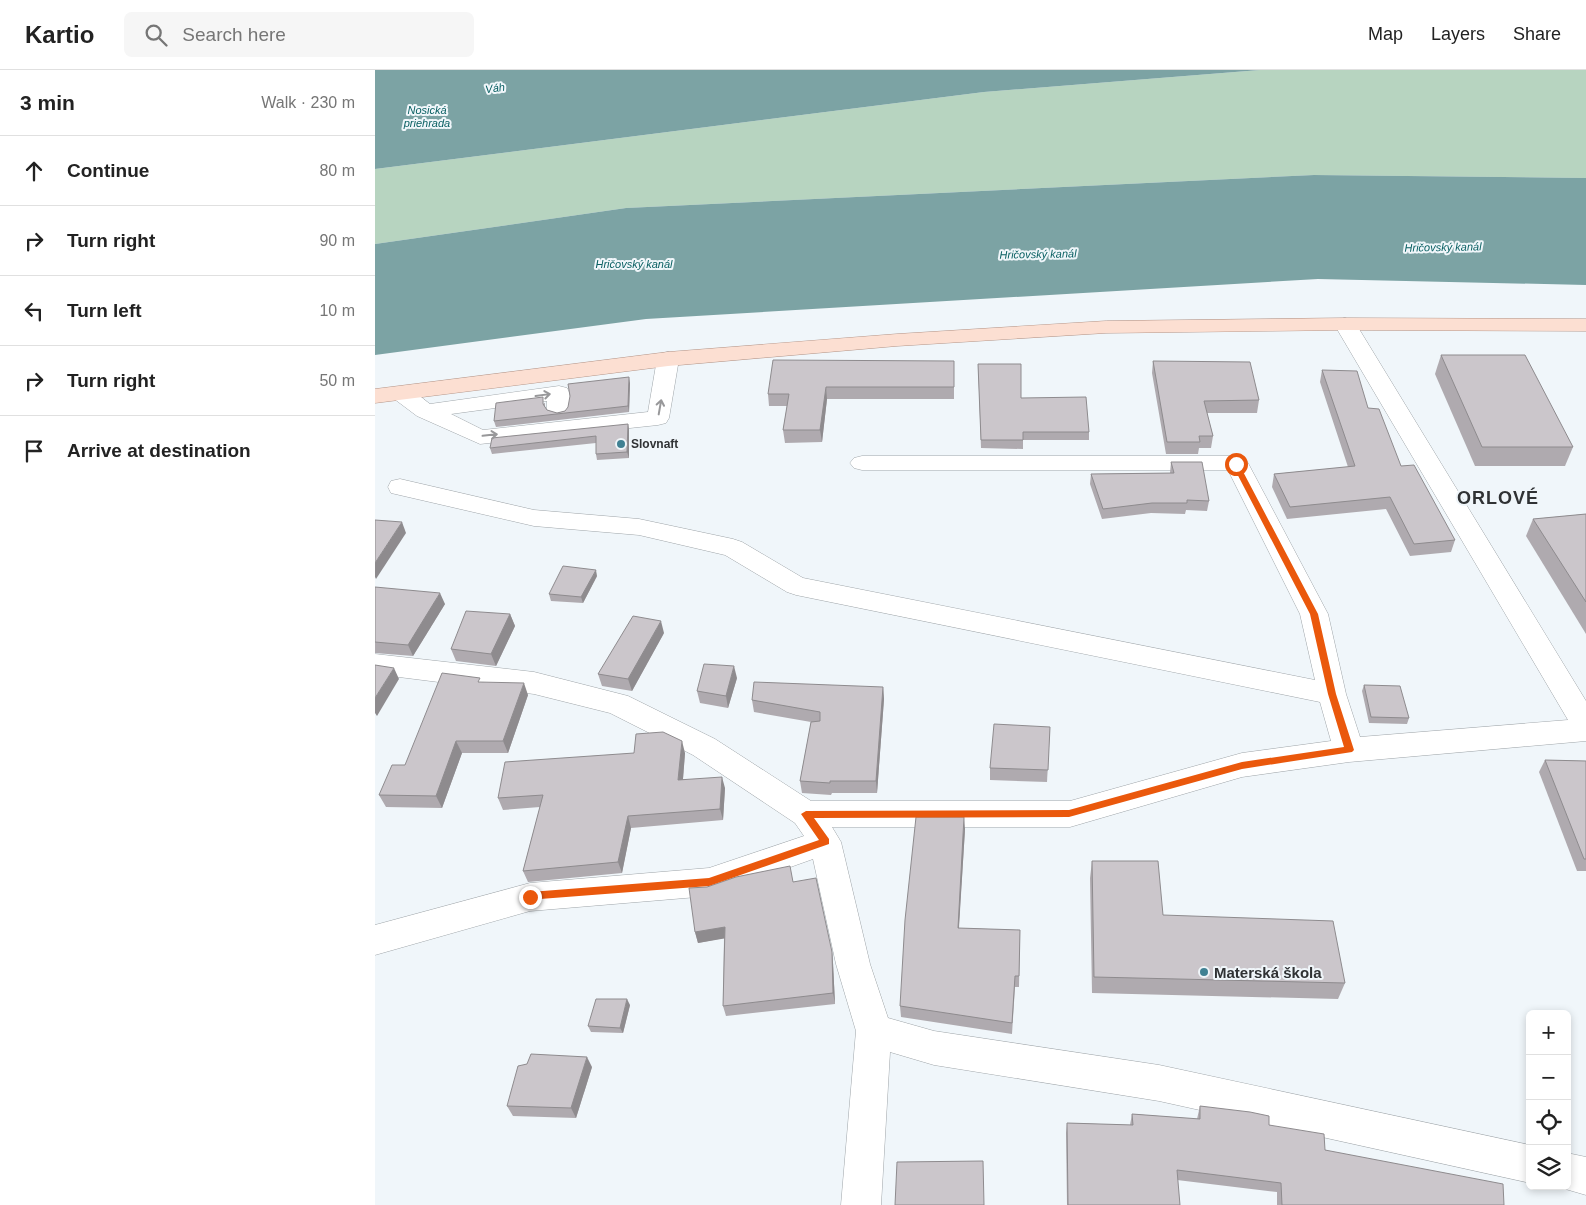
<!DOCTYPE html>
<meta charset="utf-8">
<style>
:root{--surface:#fff;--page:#f6f6f6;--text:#222;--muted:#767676;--line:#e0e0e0}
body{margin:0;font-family:Arial,sans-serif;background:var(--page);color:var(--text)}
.controls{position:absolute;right:15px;bottom:15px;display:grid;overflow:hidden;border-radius:8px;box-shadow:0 2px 8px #0003}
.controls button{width:45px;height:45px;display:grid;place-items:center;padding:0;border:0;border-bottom:1px solid var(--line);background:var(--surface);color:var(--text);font:25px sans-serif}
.stop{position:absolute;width:15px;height:15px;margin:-11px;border:4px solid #ea580c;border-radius:50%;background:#fff}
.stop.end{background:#ea580c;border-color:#fff;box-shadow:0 1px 5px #0008}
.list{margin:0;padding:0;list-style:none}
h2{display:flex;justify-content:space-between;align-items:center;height:65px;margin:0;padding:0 20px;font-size:21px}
h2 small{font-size:16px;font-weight:400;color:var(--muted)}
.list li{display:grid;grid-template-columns:32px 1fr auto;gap:15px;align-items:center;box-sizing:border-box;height:70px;padding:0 20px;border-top:1px solid var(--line)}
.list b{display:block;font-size:19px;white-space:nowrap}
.list em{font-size:16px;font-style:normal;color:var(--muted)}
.icon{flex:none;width:28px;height:28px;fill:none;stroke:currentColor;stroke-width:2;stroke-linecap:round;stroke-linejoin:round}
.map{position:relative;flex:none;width:1211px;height:1135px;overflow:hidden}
header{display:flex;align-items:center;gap:30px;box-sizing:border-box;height:70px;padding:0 25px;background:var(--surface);border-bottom:1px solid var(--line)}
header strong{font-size:24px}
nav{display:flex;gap:28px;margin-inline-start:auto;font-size:18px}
.search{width:350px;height:45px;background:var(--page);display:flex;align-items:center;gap:12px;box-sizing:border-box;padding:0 18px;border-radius:8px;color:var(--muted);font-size:19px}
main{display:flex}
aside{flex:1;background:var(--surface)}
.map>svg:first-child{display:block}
.green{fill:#b7d4c0}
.water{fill:#7ca3a4}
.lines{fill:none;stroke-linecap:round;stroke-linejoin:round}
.minor-casing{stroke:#9fa5a9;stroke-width:1}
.major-casing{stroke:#b39487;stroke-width:1}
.minor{fill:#fff;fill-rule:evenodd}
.major{fill:#fcdfd2;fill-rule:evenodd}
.wall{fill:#afaaaf}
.shaded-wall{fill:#8e8b8e}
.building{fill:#cbc6cb;stroke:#8e8b8e}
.oneway{stroke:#98989a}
.route{fill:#ea580c}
.poi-dot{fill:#408193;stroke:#f0f6fa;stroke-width:2}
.labels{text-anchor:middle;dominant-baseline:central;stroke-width:4;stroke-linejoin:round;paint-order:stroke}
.far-water-label{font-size:11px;font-style:italic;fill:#0a6063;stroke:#f0f6fa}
.poi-label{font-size:12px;font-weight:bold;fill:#303234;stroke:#f0f6fa;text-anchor:start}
.near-poi-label{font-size:15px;font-weight:bold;fill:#303234;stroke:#f0f6fa;text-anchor:start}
.district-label{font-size:18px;font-weight:bold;letter-spacing:1px;fill:#303234;stroke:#f0f6fa}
</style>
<header>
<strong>Kartio</strong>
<div class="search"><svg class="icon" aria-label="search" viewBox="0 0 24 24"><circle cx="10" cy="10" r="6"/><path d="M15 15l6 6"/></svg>Search here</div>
<nav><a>Map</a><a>Layers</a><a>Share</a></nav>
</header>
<main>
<aside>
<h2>3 min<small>Walk · 230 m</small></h2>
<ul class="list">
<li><svg class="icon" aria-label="ahead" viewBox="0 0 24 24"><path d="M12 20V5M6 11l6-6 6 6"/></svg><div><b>Continue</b></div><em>80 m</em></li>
<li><svg class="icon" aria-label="right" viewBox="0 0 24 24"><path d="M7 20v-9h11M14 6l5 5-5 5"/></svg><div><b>Turn right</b></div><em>90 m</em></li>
<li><svg class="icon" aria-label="left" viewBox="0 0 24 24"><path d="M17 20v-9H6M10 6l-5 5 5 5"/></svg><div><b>Turn left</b></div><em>10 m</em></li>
<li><svg class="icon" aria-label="right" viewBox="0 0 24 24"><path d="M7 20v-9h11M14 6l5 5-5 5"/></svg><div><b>Turn right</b></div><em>50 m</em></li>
<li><svg class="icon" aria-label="arrive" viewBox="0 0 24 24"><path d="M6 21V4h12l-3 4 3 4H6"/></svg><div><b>Arrive at destination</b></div></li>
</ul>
</aside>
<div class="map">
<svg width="1211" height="1135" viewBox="0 0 1211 1135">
<rect width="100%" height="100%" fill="#f0f6fa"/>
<path class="green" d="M885,0H1211V108L939,105L251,138L0,174V99L609,22Z"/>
<g class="water">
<path d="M0,0H885L609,22L0,99Z"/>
<path d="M939,105L1211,108V215L943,209L271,249L0,285V174L251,138Z"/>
</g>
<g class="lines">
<g class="minor-casing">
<g id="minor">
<path d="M970,248L977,250L981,254L1211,631V671L974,692L867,707L695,757H457L466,772L495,894L513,948L559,961L784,995L1155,1075V1113L784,1031L559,995L515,982L506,1135H466L481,961L461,894L438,789L334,826L155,841L0,885V855L155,813L334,798L429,766L420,753L318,685L235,643L159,624L0,604V584L159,602L253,626L340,669L436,731H695L867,683L956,671L945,632L421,525L412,522L350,485L264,465L159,456L16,423L13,417L16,411L25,409L159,440L264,449L358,469L367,472L428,508L940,610L925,544L853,400H487L479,398L475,393L479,388L487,386H861L869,388L873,393L953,544L971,624L985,667L1193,650L959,254L963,250Z"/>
<path d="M293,282L301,284L304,289L294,348L291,353L283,355L105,374L42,346L18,328L15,323L18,318C34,314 43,325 55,334L184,316L192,318C197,326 196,338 191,345L183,347L175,345L172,340V331L76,344L108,360L273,342L282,289L285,284Z"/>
<path d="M1192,1083L1211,1087V1125L1180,1116H1192Z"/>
</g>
</g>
<g class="major-casing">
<path id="major" d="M970,248L1211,249V261L970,260L731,263L522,276L293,296L0,333V319L293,282L522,264L731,251Z"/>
</g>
<use href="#minor" class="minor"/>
<use href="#major" class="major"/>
</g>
<g class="wall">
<path d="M1066,285L1198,377L1190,396H1100L1060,304Z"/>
<path d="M579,291V329H452L447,372L410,373L408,360L412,336H394L393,324Z"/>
<path d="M778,291L884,330L882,343H832L838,366L836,378H824L823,384H791L777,303Z"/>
<path d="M603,294L646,328L714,362V370H648V379L606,378Z"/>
<path d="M947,300L993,338L1026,396L1080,470L1076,482L1035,486L1011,439L912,449L897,417L899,404L973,397L945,312Z"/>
<path d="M255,313L254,342L121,357L119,351L170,333V337L172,340L182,343L190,341Z"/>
<path d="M253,354L254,360V388L222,390L221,384V373L117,384L115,378Z"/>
<path d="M796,392L834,431L832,441L811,440L810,444L776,443L727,449L715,414L716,404L795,403Z"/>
<path d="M1211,444V564L1151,466L1158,449Z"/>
<path d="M222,506L208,533L176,531L174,524Z"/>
<path d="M0,517L70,534L38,586L0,583Z"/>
<path d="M135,544L140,556L121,596L81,591L76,579Z"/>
<path d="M289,563L257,621L227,616L223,604Z"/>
<path d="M362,608L353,638L325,633L322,621Z"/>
<path d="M107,612L153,625L133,683H87L67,738L11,737L4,725Z"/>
<path d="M989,615L1034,648L1032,654L994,653L987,621Z"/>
<path d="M508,617L509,629L502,723H457L456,725L427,723L425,711L436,652L379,642L377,630Z"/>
<path d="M675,657L672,712L615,710V698Z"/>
<path d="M310,683L308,709L350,718L348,750L256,758L247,803L153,812L148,801L165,737L128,740L123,728Z"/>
<path d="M1170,690L1211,691V801H1202L1164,702Z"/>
<path d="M590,759L584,858L645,860L644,917H640L637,964L526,947L525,936Z"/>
<path d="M717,791L788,845L970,913L963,929L717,923L715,808Z"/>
<path d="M418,812L457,882L458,893L460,934L351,946L348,936L349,868L323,873L320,862L332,817Z"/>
<path d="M255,935L248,963L216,962L213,956Z"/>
<path d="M217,997L201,1048L138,1046L132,1036Z"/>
<path d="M825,1036L894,1055L950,1080L1129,1135H902V1122L802,1110L805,1135H692L691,1063L692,1053L755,1055L757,1044L822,1049Z"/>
</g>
<g class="shaded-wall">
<path d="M254,307L255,313L254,342L253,336Z"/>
<path d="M451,317L452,329L447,372L445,360Z"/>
<path d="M253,354L254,360V388L252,382Z"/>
<path d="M27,452L31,463L1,509L0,507V493Z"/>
<path d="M221,500L222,506L208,533L206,527Z"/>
<path d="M65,523L70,534L38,586L33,575Z"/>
<path d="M135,544L140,556L121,596L116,584Z"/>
<path d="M286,551L289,563L257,621L253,609Z"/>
<path d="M359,596L362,608L353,638L351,626Z"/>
<path d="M19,598L24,609L2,646L0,643V628Z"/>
<path d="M149,613L153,625L133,683L128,671Z"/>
<path d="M508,617L509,629L502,723L501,711Z"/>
<path d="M81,671L87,683L67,738L61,726Z"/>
<path d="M307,671L310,683L307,721L303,710Z"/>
<path d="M347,707L350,718L348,750L345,739Z"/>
<path d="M253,746L256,758L247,803L243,792Z"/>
<path d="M589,747L590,759L583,870V858Z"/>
<path d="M350,857L352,868L323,873L320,862Z"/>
<path d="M457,882L458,893L460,934L458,923Z"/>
<path d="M252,929L255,935L248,963L245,958Z"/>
<path d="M212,987L217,997L201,1048L196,1038Z"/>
</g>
<g class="building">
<path d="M1066,285H1150L1198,377H1107Z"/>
<path d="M398,290L579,291V317H451L445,360H408L414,324H393Z"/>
<path d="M778,291L875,292L884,330L829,331L838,366H824L825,372H792Z"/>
<path d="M603,294H646V328L711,327L714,362H648V370H606Z"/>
<path d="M947,300L982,301L993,338L1004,339L1026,396L1039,395L1080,470L1039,474L1015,427L915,437L899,404L980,396Z"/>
<path d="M254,307L253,336L119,351L121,333L168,327V334L172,340L182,343L190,341L193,337L195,326L193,314Z"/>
<path d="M253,354L252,382L221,384V366L115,378L117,368Z"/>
<path d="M796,392H827L834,431L812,430V433H777L728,439L716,404L799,403Z"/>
<path d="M1211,444V532L1158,449Z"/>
<path d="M0,450L27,452L0,493Z"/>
<path d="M188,496L221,500L206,527L174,524Z"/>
<path d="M0,517L65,523L33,575L0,572Z"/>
<path d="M91,541L135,544L116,584L76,579Z"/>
<path d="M258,546L286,551L253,609L223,604Z"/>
<path d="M329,594L359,596L351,626L322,621Z"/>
<path d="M0,595L19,598L0,628Z"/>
<path d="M67,603L105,608L103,612L149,613L128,671H81L61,726L4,725L17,695H30Z"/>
<path d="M379,612L508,617L501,711H455V713L425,711L436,652L445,651V642L377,630Z"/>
<path d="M989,615L1025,616L1034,648L996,647Z"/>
<path d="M619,654L675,657L673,700L615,698Z"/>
<path d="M288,662L307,671L303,710L347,707L345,739L253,746L243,792L148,801L168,725L123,728L130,692L259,683L261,664Z"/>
<path d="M1170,690L1211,691V789H1209Z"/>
<path d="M541,747H589L583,858L645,860L644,906H640L637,953L525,936L530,850Z"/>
<path d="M717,791H783L788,845L958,851L970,913L719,907Z"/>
<path d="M415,796L418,812L441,808L457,882L458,923L348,936L350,857L320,862L314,818L332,817L361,807Z"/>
<path d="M221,929H252L245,958L213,956Z"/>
<path d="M156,984L212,987L196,1038L132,1036L143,996L152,994Z"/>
<path d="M825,1036L875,1042L894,1046V1055L949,1064L950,1080L1128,1114L1129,1135H907L906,1113L802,1100L805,1135H693L692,1053L758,1055L757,1044L825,1049Z"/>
<path d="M608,1091L609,1135H520L522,1092Z"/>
</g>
<defs><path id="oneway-shaft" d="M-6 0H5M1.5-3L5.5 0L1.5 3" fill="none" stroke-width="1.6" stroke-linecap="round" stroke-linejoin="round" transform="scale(1.25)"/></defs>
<g class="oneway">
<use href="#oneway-shaft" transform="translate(168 325) rotate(-8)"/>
<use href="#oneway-shaft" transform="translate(285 337) rotate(-80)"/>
<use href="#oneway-shaft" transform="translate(115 365) rotate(-6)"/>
</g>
<path class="route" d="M861,391L864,394L943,544L961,624L979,680L977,682L867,699L694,747L439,748L454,769V774L334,816L152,830V824L155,822L334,808L444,770L426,744L431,741L694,740L867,692L969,677L953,624L935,544L857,394Z"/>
<g class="poi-dot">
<circle cx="246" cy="374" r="5"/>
<circle cx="829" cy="902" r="5"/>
</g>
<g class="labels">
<g class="far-water-label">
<text transform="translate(120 18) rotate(-8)">Váh</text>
<text x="52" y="40">Nosická<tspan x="52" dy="13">priehrada</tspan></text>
<text transform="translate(1068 177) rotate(-1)">Hričovský kanál</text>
<text transform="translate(663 184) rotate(-1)">Hričovský kanál</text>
<text x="259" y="194">Hričovský kanál</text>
</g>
<g class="poi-label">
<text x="256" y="374">Slovnaft</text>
</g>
<g class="near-poi-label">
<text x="839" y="902">Materská škola</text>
</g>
<g class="district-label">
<text x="1123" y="428">ORLOVÉ</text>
</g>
</g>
</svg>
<div class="controls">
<button>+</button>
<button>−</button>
<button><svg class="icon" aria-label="locate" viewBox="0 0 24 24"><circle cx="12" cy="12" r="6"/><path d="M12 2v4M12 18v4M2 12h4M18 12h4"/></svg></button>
<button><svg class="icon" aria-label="layers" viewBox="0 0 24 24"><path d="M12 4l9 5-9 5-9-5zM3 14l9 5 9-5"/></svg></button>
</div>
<div class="stop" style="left:861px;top:394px"></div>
<div class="stop end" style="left:155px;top:827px"></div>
</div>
</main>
